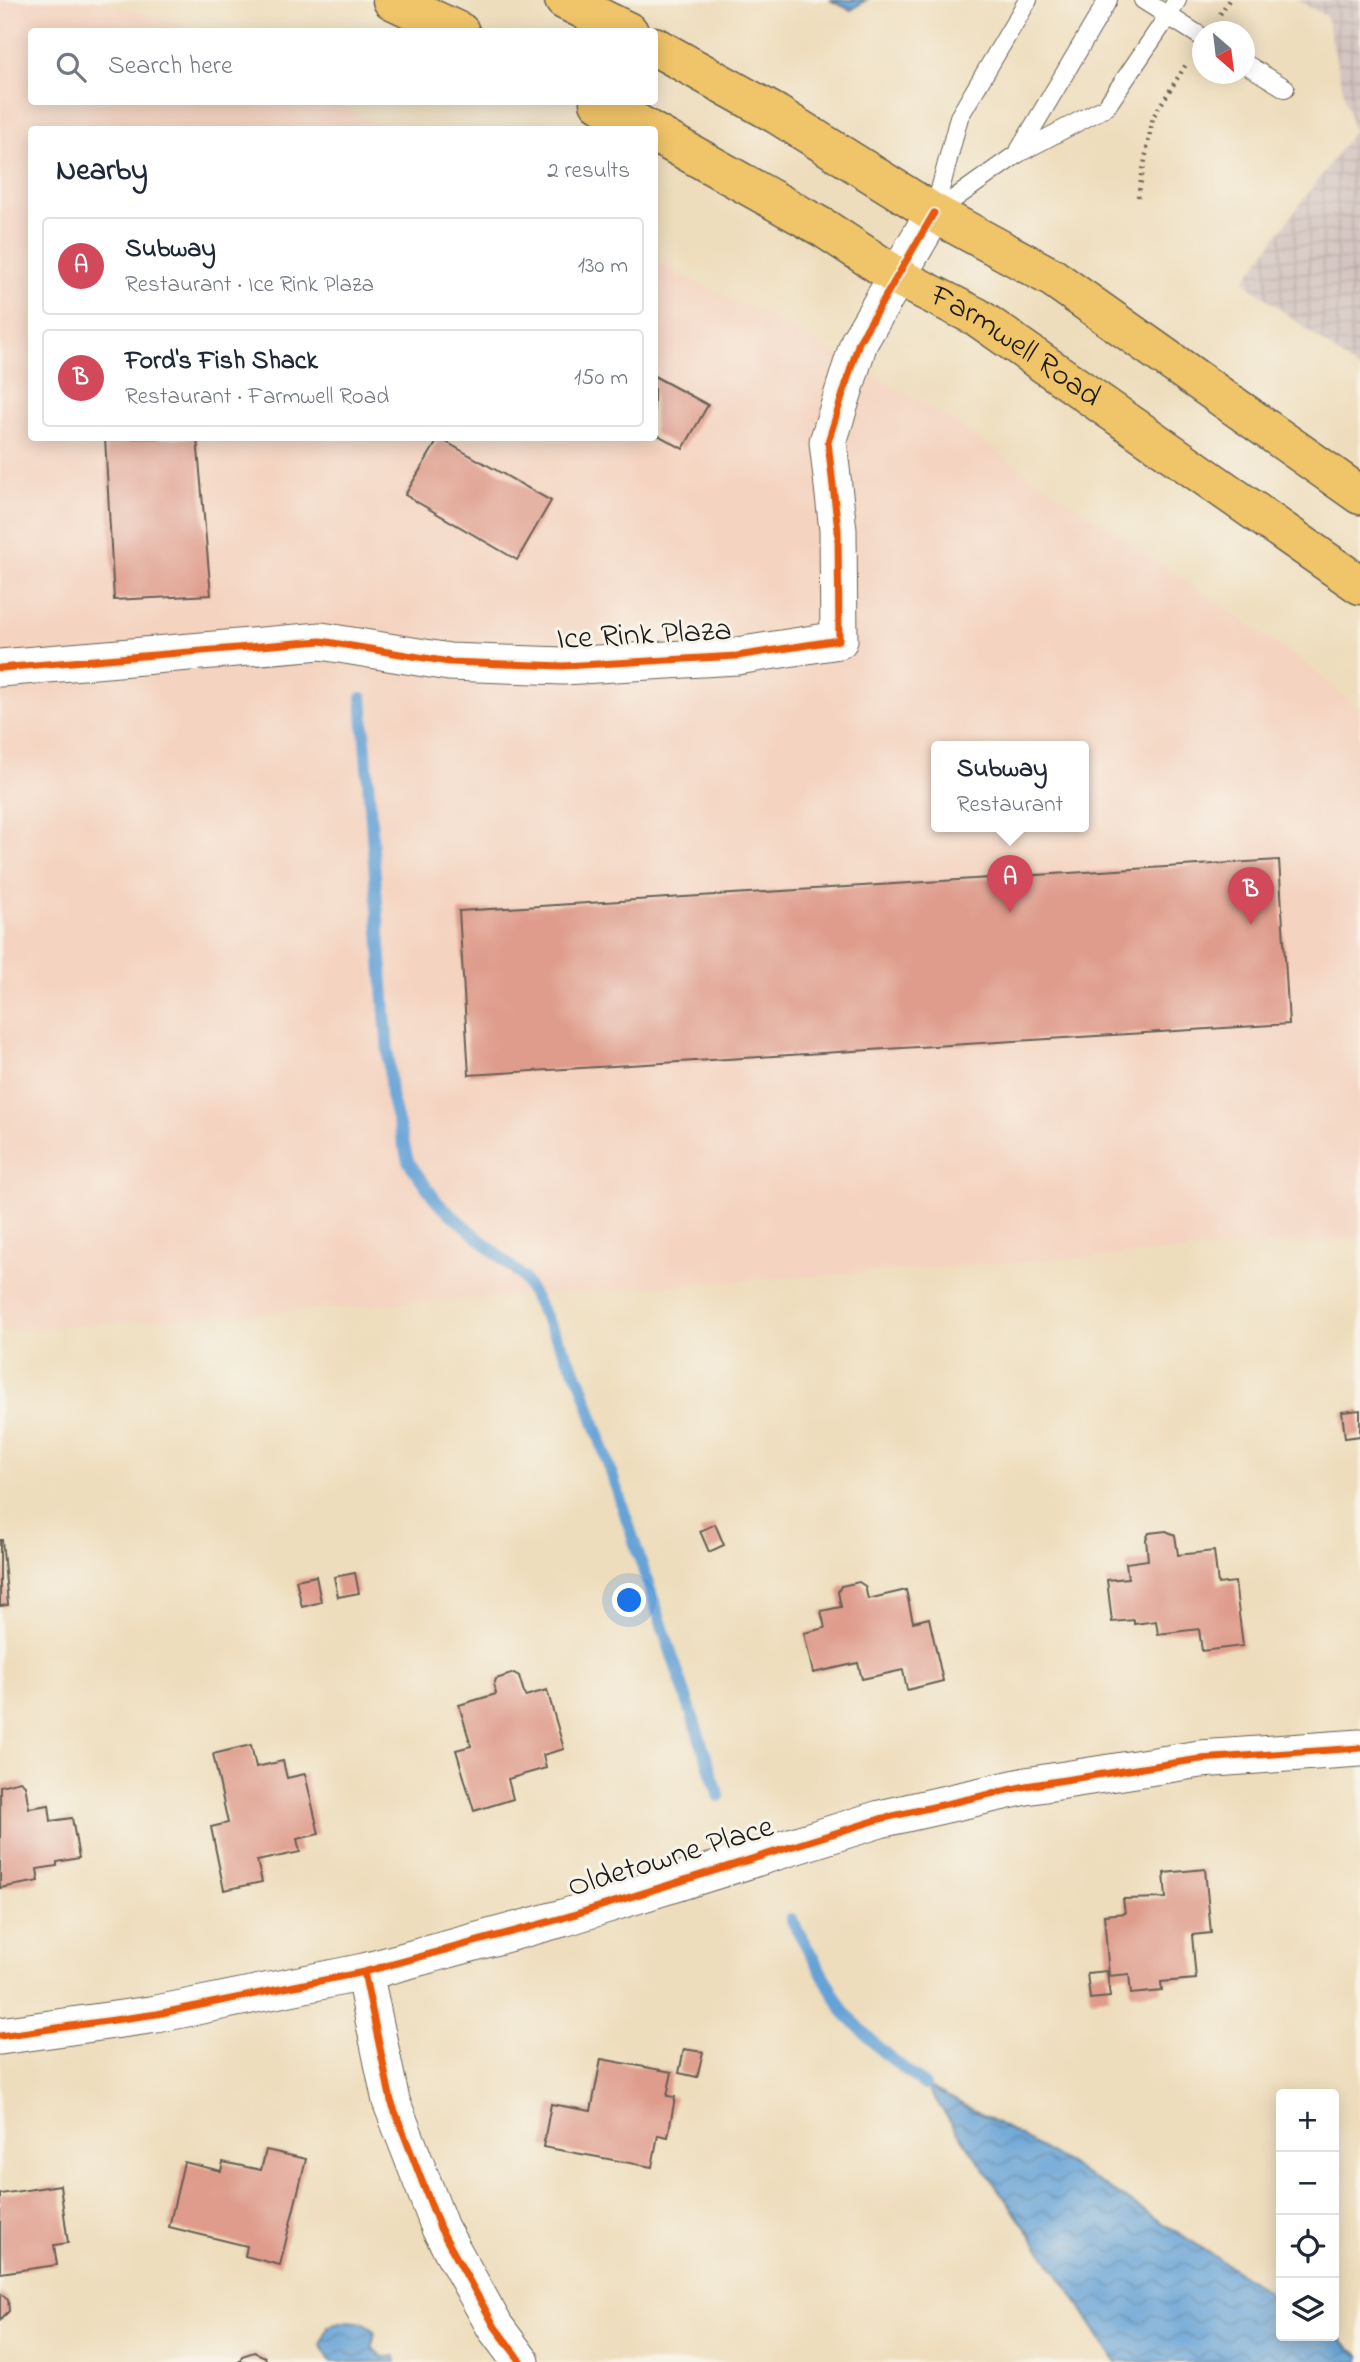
<!DOCTYPE html>
<meta charset="utf-8">
<style>
:root{--surface:#fff;--page:#f2f2f3;--text:#1f2937;--muted:#747a83;--line:#e0e1e3;--accent:#d1495b}
body{margin:0;font-family:"Indie Flower",sans-serif;background:var(--page);color:var(--text)}
.controls{position:absolute;right:21px;bottom:21px;display:grid;overflow:hidden;border-radius:7px;box-shadow:0 4px 18px #0003}
.controls button{width:63px;height:63px;display:grid;place-items:center;padding:0;border:0;border-bottom:2px solid var(--line);background:var(--surface);color:var(--text);font:35px sans-serif}
.compass{position:absolute;left:1192px;top:21px;width:63px;height:63px;border-radius:50%;background:var(--surface);box-shadow:0 4px 18px #0003;rotate:152deg}
.you{position:absolute;left:630px;top:1601px;width:24px;height:24px;margin:-18px;border:5px solid #fff;border-radius:50%;background:#1a73e8;box-shadow:0 0 0 10px #1a73e833}
.badge{display:grid;place-items:center;width:46px;height:46px;border-radius:50%;background:var(--accent);color:#fff;font-size:23px;font-weight:700}
.pin{position:absolute;translate:-50% -58px;filter:drop-shadow(0 2px 4px #0008)}
.pin::after{content:'';position:absolute;top:37px;width:24px;height:21px;background:inherit;clip-path:polygon(0 0,100% 0,50% 100%)}
.popup{position:absolute;left:931px;top:741px;width:158px;height:91px;box-sizing:border-box;display:grid;place-content:center;border-radius:7px;background:var(--surface);filter:drop-shadow(0 2px 5px #0005);font-size:23px;white-space:nowrap;color:var(--muted)}
.popup b{font-size:26px;color:var(--text)}
.popup::after{content:'';position:absolute;left:50%;top:100%;margin-left:-14px;border:14px solid transparent;border-top-color:var(--surface)}
.list{margin:0;padding:0;list-style:none}
h2{display:flex;justify-content:space-between;align-items:center;height:91px;margin:0;padding:0 28px;font-size:30px}
h2 small{font-size:23px;font-weight:400;color:var(--muted)}
.list li{display:grid;grid-template-columns:46px 1fr auto;gap:21px;align-items:center;box-sizing:border-box;height:98px;margin:0 14px 14px;padding:0 14px;border:2px solid var(--line);border-radius:7px}
.list b{display:block;font-size:26px;white-space:nowrap}
.list p{margin:0;font-size:23px;white-space:nowrap;color:var(--muted)}
.list em{font-size:23px;font-style:normal;color:var(--muted)}
.icon{flex:none;width:38px;height:38px;fill:none;stroke:currentColor;stroke-width:2;stroke-linecap:round;stroke-linejoin:round}
.map{position:relative;flex:none;width:1360px;height:2362px;overflow:hidden}
.search{position:absolute;background:var(--surface);box-shadow:0 4px 18px #0003;left:28px;top:28px;width:630px;height:77px;display:flex;align-items:center;gap:18px;box-sizing:border-box;padding:0 24px;border-radius:7px;color:var(--muted);font-size:26px}
.panel{position:absolute;background:var(--surface);box-shadow:0 4px 18px #0003;left:28px;top:126px;width:630px;height:315px;border-radius:7px}
.map>svg:first-child{display:block}
.built{fill:#f4d3c0;fill-rule:evenodd}
.industrial{fill:url(#industrial-grid)}
.water{fill:url(#water-waves);stroke:#405f79;stroke-width:2}
.lines{fill:none;stroke-linecap:round;stroke-linejoin:round}
.stream{stroke:#65a2d6;stroke-width:12}
.building{fill:#df9b8b}
.service-casing{stroke:#666054;stroke-width:20}
.minor-casing{stroke:#666054;stroke-width:39}
.primary-casing{stroke:#666054;stroke-width:41}
.path{stroke:#666054;stroke-width:4.5;stroke-dasharray:2 5;stroke-linecap:butt}
.service{stroke:#fff;stroke-width:18}
.minor{stroke:#fff;stroke-width:37}
.primary{stroke:#f0c469;stroke-width:38}
.cycleway-casing{stroke:#f7f3e8;stroke-width:11}
.cycleway{stroke:#e8590c;stroke-width:7}
.labels{text-anchor:middle;dominant-baseline:central;stroke-width:6;stroke-linejoin:round;paint-order:stroke}
.street-label{font-size:32px;fill:#1c1c1c;stroke:#f7f3e8}
</style>
<div class="map">
<svg width="1360" height="2362" viewBox="0 0 1360 2362">
<defs>
<pattern id="industrial-grid" width="8" height="8" patternUnits="userSpaceOnUse" patternTransform="scale(1.75)"><rect width="8" height="8" fill="#d0c0bc"/><path d="M0 4h8M4 0v8" fill="none" stroke="#b2a4a1"/></pattern>
<pattern id="water-waves" width="16" height="10" patternUnits="userSpaceOnUse" patternTransform="scale(1.75)"><rect width="16" height="10" fill="#65a2d6"/><path d="M0 5q4-4 8 0t8 0" fill="none" stroke="#5283ad"/></pattern>
</defs>
<rect width="100%" height="100%" fill="#f7f3e8"/>
<filter id="ink" filterUnits="userSpaceOnUse"><feTurbulence type="fractalNoise" baseFrequency=".0143" numOctaves="2"/><feDisplacementMap in="SourceGraphic" scale="14" xChannelSelector="R" yChannelSelector="G"/><feConvolveMatrix kernelMatrix="1 2 1 2 8 2 1 2 1" color-interpolation-filters="sRGB"/></filter>
<filter id="wash" filterUnits="userSpaceOnUse"><feTurbulence type="fractalNoise" baseFrequency=".00686" numOctaves="4" result="noise"/><feDisplacementMap in="SourceGraphic" scale="28" xChannelSelector="R" yChannelSelector="G"/><feGaussianBlur stdDeviation="1.57" result="paint"/><feColorMatrix in="noise" values="0 0 0 0 0 0 0 0 0 0 0 0 0 0 0 0 0 1.4 0 .05"/><feComposite in="paint" operator="in"/></filter>
<g filter="url(#wash)">
<rect width="100%" height="100%" fill="#eeddbc"/>
<path class="built" d="M0,0H96L178,24L193,31L32,32V102H334L390,129L32,130V438H654L655,261L780,323L944,415L1308,665L1360,710V1239L0,1331ZM936,747H1084V827H936Z"/>
<path class="industrial" d="M1297,0H1360V371L1244,281L1353,132L1326,16Z"/>
<g class="water">
<path d="M830,0H866L851,10Z"/>
<path d="M925,2085C1050,2147 1165,2224 1281,2300V2336L1334,2334L1360,2356V2362H1116L1074,2297Z"/>
<path d="M348,2321L364,2323L375,2332L372,2347L382,2358L395,2356L396,2362H331L321,2346L328,2326Z"/>
</g>
<g class="lines">
<g class="stream">
<path d="M362,698L391,1095L408,1161L438,1203L523,1277L581,1382L719,1796"/>
<path d="M791,1919L844,2012L882,2051L925,2085"/>
</g>
</g>
<g id="blocks">
<g class="building">
<path d="M654,376L708,405L683,449L654,433Z"/>
<path d="M105,438H197L211,595L114,600Z"/>
<path d="M439,438L551,501L517,560L405,495Z"/>
<path d="M1279,860L1289,1024L469,1075L459,911Z"/>
<path d="M1360,1410V1436L1345,1438L1342,1412Z"/>
<path d="M715,1524L724,1545L709,1552L700,1531Z"/>
<path d="M1166,1531L1175,1535L1178,1555L1214,1551L1218,1584L1235,1582L1243,1646L1202,1651L1199,1629L1158,1634L1156,1621L1134,1624V1620L1112,1622L1107,1580L1128,1578L1126,1563L1148,1560L1146,1539L1149,1533Z"/>
<path d="M0,1540H2L8,1605L0,1606Z"/>
<path d="M355,1573L359,1593L338,1597L334,1577Z"/>
<path d="M316,1576L321,1602L302,1607L296,1580Z"/>
<path d="M859,1582L865,1586L868,1599L906,1590L913,1622L929,1618L943,1681L907,1690L903,1670L862,1679L858,1663L813,1673L804,1633L825,1628L821,1611L841,1607L838,1592L841,1586Z"/>
<path d="M514,1673L519,1676L525,1696L547,1690L564,1749L543,1755L546,1768L508,1779L513,1799L474,1811L456,1750L471,1746L459,1705L496,1694L494,1685L496,1679Z"/>
<path d="M251,1745L256,1767L283,1761L287,1778L305,1774L319,1834L297,1839L300,1852L257,1861L262,1882L224,1890L211,1827L228,1823L213,1754Z"/>
<path d="M20,1781L25,1785L29,1808L49,1805L51,1821L72,1818L79,1858L57,1862V1866L37,1869L39,1881L0,1888V1786Z"/>
<path d="M1205,1869L1211,1933L1192,1935L1196,1979L1161,1982L1162,1991L1131,1994L1129,1974L1109,1976L1104,1915L1125,1913L1123,1899L1166,1898L1164,1873Z"/>
<path d="M1107,1971L1110,1997L1090,1999L1087,1973Z"/>
<path d="M684,2049L703,2052L697,2077L679,2073Z"/>
<path d="M601,2059L672,2072L667,2096L675,2097L668,2137L658,2135L652,2167L543,2147L551,2104L591,2111Z"/>
<path d="M266,2150L306,2159L280,2265L245,2256L247,2246L169,2227L184,2162L221,2171L223,2162L261,2170Z"/>
<path d="M60,2185L68,2243L54,2245L57,2265L0,2273V2194Z"/>
<path d="M0,2293L8,2299L9,2311L0,2320Z"/>
<path d="M254,2352L265,2357L267,2362H239L242,2356Z"/>
</g>
</g>
</g>
<g filter="url(#ink)">
<use href="#blocks" fill-opacity="0" stroke="#666054" stroke-width="2"/>
<g class="lines">
<g class="service-casing">
<g id="service">
<path d="M1143,0L1202,37"/>
<path d="M1244,63L1285,88"/>
<path d="M1017,154L1106,107L1168,16L1177,0"/>
<path d="M934,213L1017,154L1108,0"/>
<path d="M934,213L959,117L1028,0"/>
</g>
</g>
<g class="minor-casing">
<g id="minor">
<path d="M0,668L321,641L449,662L563,666L737,656L839,640L838,530L828,442L859,342L934,213"/>
<path d="M364,1972L391,2101L440,2228L495,2327L521,2362"/>
<path d="M0,2036L157,2014L364,1972L563,1918L880,1819L1026,1786L1200,1759L1360,1748"/>
</g>
</g>
<g class="primary-casing">
<g id="primary">
<path d="M392,0L460,32"/>
<path d="M564,0L629,32"/>
<path d="M654,46L776,114L934,213L1053,278L1360,495"/>
<path d="M599,102L649,130"/>
<path id="s1" d="M654,133L825,229L898,277L977,317L1360,585"/>
</g>
</g>
<g class="path">
<path d="M1220,14L1229,0"/>
<path d="M1138,197L1153,117L1187,63"/>
</g>
<use href="#service" class="service"/>
<use href="#minor" class="minor"/>
<use href="#primary" class="primary"/>
<g class="cycleway-casing">
<g id="cycleway">
<path d="M0,668L321,641L449,662L563,666L737,656L839,640L838,530L828,442L859,342L934,213"/>
<path d="M364,1972L391,2101L440,2228L495,2327L521,2362"/>
<path d="M0,2036L157,2014L364,1972L563,1918L880,1819L1026,1786L1200,1759L1360,1748"/>
</g>
</g>
<use href="#cycleway" class="cycleway"/>
</g>
</g>
<g class="labels">
<g class="street-label">
<text stroke="none"><textPath href="#s1" startOffset="420">Farmwell Road</textPath></text>
<text transform="translate(644 636) rotate(-3)">Ice Rink Plaza</text>
<text transform="translate(671 1858) rotate(-17)">Oldetowne Place</text>
</g>
</g>
</svg>
<div class="controls">
<button>+</button>
<button>−</button>
<button><svg class="icon" aria-label="locate" viewBox="0 0 24 24"><circle cx="12" cy="12" r="6"/><path d="M12 2v4M12 18v4M2 12h4M18 12h4"/></svg></button>
<button><svg class="icon" aria-label="layers" viewBox="0 0 24 24"><path d="M12 4l9 5-9 5-9-5zM3 14l9 5 9-5"/></svg></button>
</div>
<svg class="compass" viewBox="-18 -18 36 36"><path d="M0-13l5 13h-10z" fill="#e53935"/><path d="M0 13l5-13h-10z" fill="#747a83"/></svg>
<div class="you"></div>
<div class="pin badge" style="left:1010px;top:913px">A</div>
<div class="popup"><b>Subway</b>Restaurant</div>
<div class="pin badge" style="left:1251px;top:925px">B</div>
<div class="search"><svg class="icon" aria-label="search" viewBox="0 0 24 24"><circle cx="10" cy="10" r="6"/><path d="M15 15l6 6"/></svg>Search here</div>
<section class="panel">
<h2>Nearby<small>2 results</small></h2>
<ul class="list">
<li><span class="badge">A</span><div><b>Subway</b><p>Restaurant · Ice Rink Plaza</p></div><em>130 m</em></li>
<li><span class="badge">B</span><div><b>Ford's Fish Shack</b><p>Restaurant · Farmwell Road</p></div><em>150 m</em></li>
</ul>
</section>
</div>
